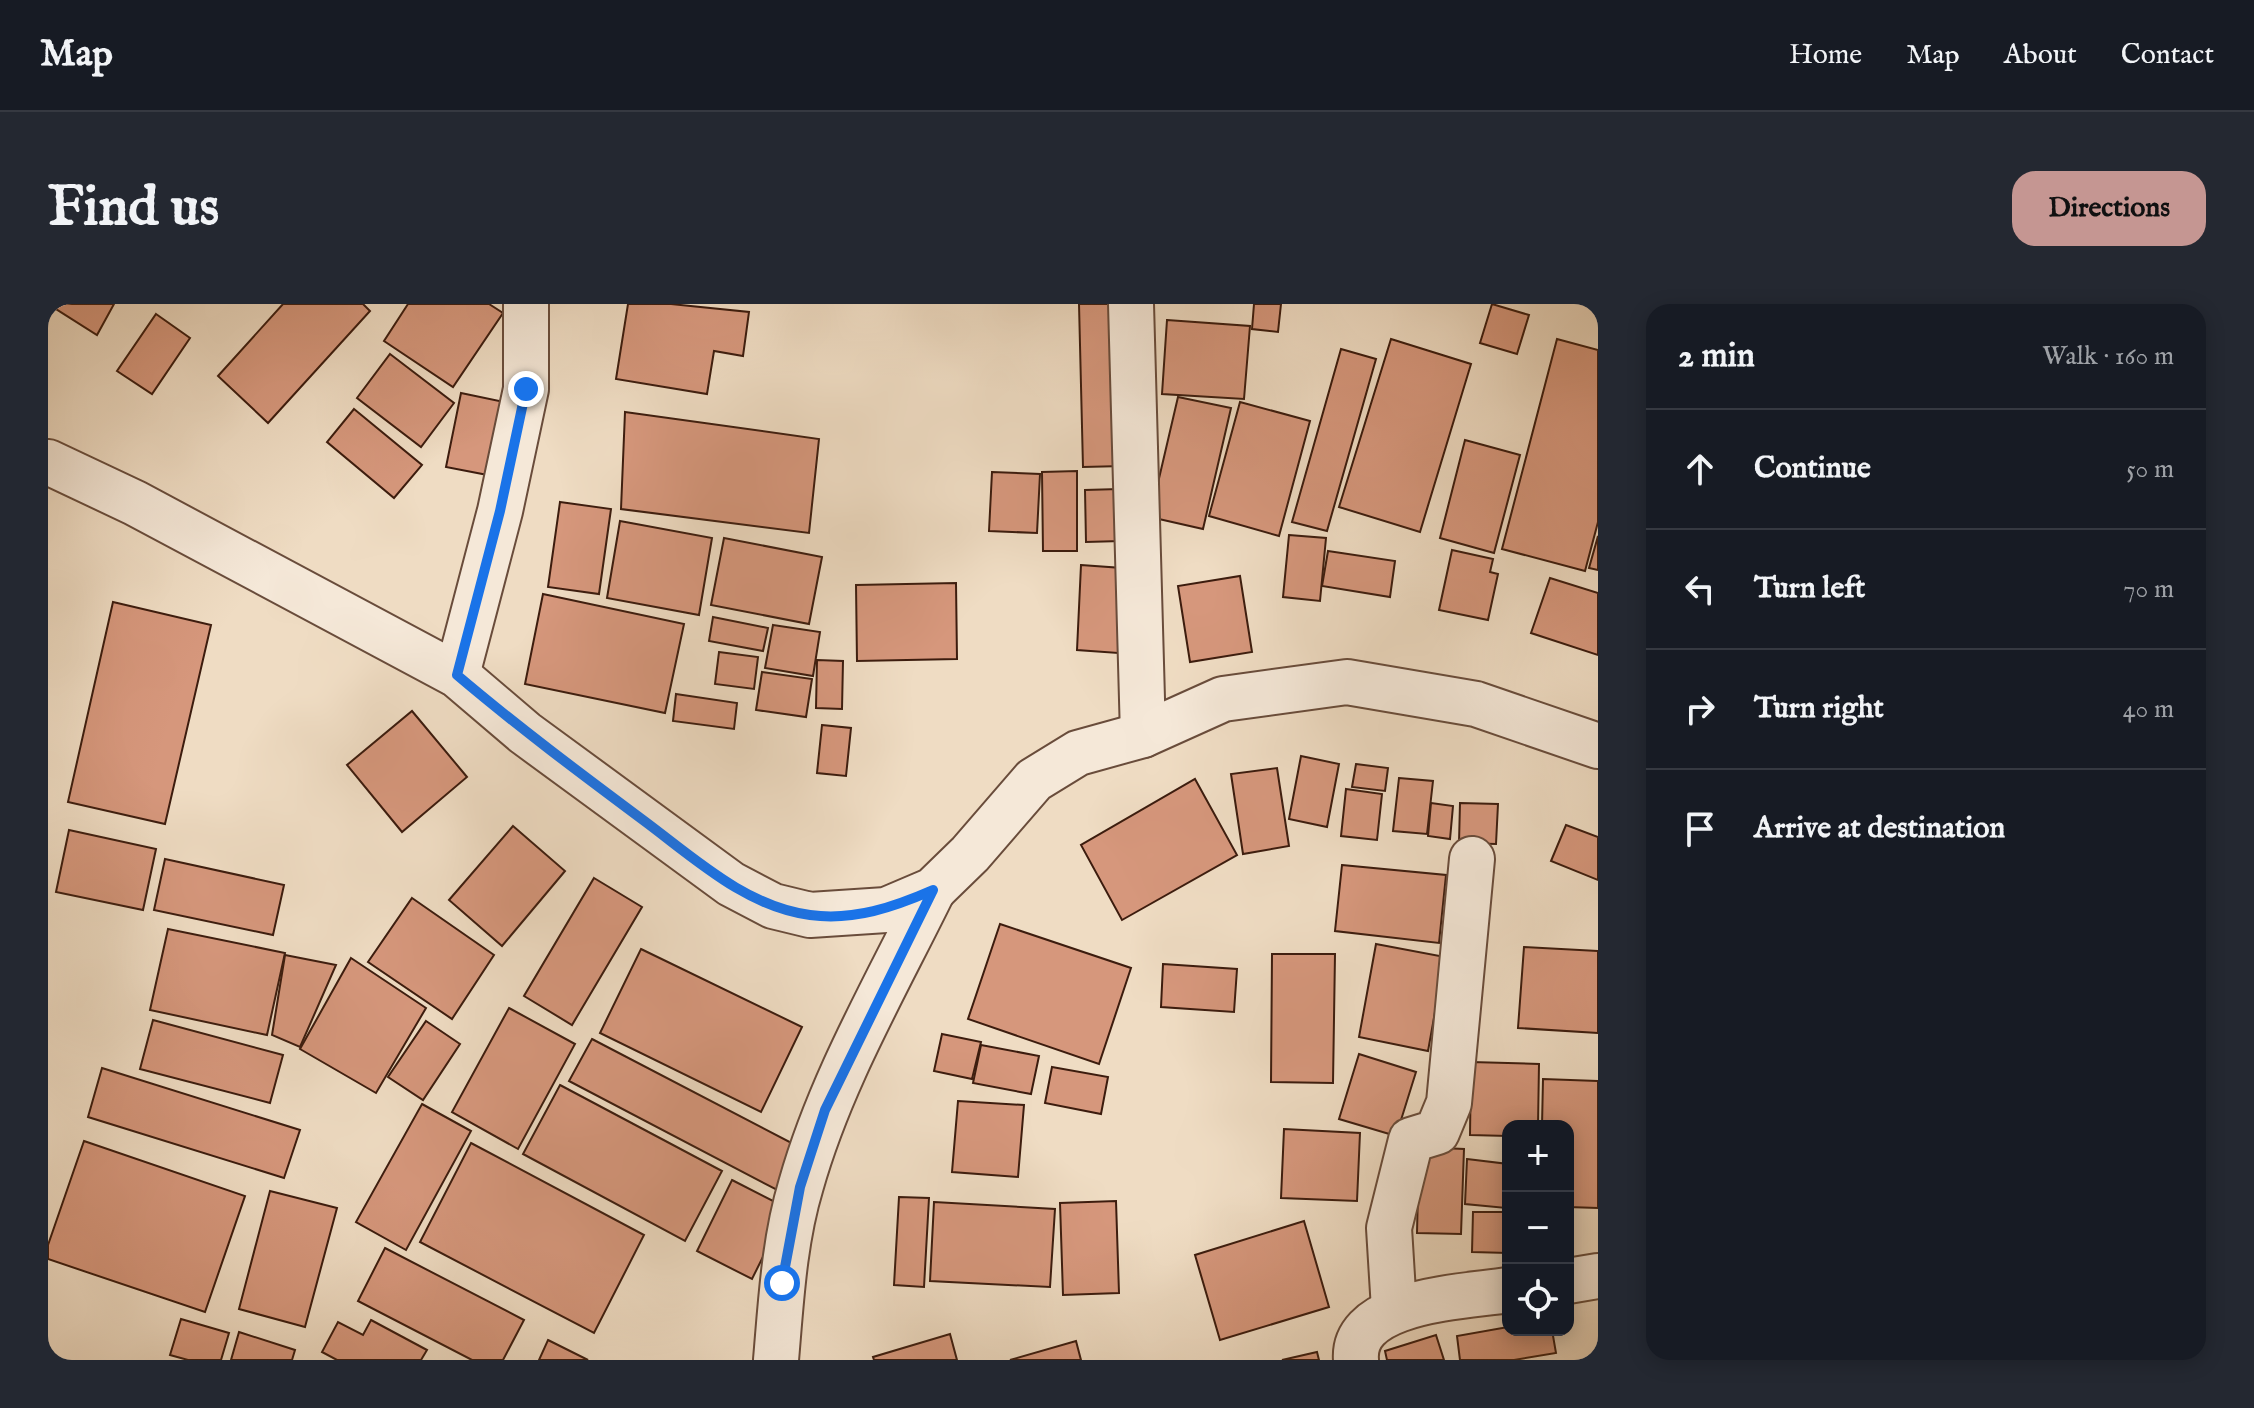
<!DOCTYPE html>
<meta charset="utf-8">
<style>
:root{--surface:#171b24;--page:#242831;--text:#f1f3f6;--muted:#9ea1a6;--line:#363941;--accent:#c59692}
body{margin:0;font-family:"IM FELL English",serif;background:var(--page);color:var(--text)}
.controls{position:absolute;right:24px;bottom:24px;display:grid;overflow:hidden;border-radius:16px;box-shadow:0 4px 20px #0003}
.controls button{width:72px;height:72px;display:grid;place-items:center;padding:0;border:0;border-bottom:2px solid var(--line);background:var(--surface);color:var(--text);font:40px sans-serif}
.stop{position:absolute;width:24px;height:24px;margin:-18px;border:6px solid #1a73e8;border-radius:50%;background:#fff}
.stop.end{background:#1a73e8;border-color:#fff;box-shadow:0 2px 8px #0008}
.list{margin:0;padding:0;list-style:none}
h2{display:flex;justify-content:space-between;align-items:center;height:104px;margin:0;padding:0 32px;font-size:34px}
h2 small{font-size:26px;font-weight:400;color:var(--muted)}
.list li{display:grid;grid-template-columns:52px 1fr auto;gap:24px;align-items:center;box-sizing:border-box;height:120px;padding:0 32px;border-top:2px solid var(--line)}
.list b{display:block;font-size:30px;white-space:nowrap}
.list em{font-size:26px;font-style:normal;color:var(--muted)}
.icon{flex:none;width:44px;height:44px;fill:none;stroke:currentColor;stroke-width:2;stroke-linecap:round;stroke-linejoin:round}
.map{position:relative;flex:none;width:1550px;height:1056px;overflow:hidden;border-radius:24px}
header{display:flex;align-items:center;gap:48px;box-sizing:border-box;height:112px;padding:0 40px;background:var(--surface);border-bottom:2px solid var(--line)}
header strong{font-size:38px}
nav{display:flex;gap:44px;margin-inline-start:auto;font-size:28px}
.intro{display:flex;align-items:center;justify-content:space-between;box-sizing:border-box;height:192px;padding:0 48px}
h1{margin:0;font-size:56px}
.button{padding:20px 36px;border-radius:24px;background:var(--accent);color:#111;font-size:28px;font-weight:700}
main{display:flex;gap:48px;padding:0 48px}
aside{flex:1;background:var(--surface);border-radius:24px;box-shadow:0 4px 20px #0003}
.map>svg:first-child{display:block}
.building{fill:#d6977c;stroke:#3c1c0e;stroke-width:2}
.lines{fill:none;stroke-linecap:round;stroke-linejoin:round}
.minor-casing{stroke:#694c3b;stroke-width:48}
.minor{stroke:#f5e8d8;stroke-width:44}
.route{stroke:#1a73e8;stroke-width:10}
</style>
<header>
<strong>Map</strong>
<nav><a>Home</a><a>Map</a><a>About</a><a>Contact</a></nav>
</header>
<div class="intro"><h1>Find us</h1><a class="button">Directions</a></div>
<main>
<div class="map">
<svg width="1550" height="1056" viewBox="0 0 1550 1056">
<rect width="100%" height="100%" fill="#efdcc3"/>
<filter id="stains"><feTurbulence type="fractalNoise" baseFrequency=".0025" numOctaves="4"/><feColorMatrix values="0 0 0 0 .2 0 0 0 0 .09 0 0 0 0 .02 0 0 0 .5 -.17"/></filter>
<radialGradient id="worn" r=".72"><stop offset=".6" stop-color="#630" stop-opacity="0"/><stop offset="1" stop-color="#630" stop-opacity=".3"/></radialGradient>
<g class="building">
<path d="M0,0H66L49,31Z"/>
<path d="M235,0H315L322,7L220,119L170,72Z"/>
<path d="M360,0H441L455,9L405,83L336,37Z"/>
<path d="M580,0H623L701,8L695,52L666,47L659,90L568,75Z"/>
<path d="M1031,0H1070L1075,162L1035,163Z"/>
<path d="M1206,0H1233L1230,28L1204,25Z"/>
<path d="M1444,0L1481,11L1469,50L1432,39Z"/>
<path d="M108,10L142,34L104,90L69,67Z"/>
<path d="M1119,16L1202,22L1196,95L1114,90Z"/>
<path d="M1343,35L1423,60L1372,228L1291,203Z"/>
<path d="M1509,35L1550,46V218L1537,267L1454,245Z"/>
<path d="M1293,45L1328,55L1279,227L1244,218Z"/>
<path d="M342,50L406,99L373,143L309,94Z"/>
<path d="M413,89L466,100L450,173L398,163Z"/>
<path d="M1130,93L1183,104L1155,225L1102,213Z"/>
<path d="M1192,98L1262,117L1231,232L1161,212Z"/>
<path d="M306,105L374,161L346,194L279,138Z"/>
<path d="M577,108L771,135L761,229L573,205Z"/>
<path d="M1417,136L1472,151L1446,249L1392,234Z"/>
<path d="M1029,167V247H995L994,168Z"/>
<path d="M944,168L992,170L989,229L941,227Z"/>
<path d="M1071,185L1073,237L1038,238L1037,186Z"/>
<path d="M512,198L563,205L551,290L500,283Z"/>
<path d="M572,217L664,234L651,311L559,294Z"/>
<path d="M1241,231L1278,234L1272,297L1235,293Z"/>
<path d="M1550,232V266L1541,264Z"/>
<path d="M676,234L774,253L761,320L663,301Z"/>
<path d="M1404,246L1445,255L1442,268L1450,270L1440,316L1391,306Z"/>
<path d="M1280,247L1347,257L1342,293L1274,282Z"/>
<path d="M1033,261L1074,264L1070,349L1029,346Z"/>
<path d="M1192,272L1204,348L1142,358L1130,282Z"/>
<path d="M1502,274L1550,289V351L1483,329Z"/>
<path d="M908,279L909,355L809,357L808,281Z"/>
<path d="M495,290L636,320L617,409L477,380Z"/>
<path d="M65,298L163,321L117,520L20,498Z"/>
<path d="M665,313L720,324L715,347L661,337Z"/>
<path d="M725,321L772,328L765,372L717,364Z"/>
<path d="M671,348L710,353L706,385L667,380Z"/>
<path d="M769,356L795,357L794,405L768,404Z"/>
<path d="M714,368L764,375L758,413L708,406Z"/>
<path d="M628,390L689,399L686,425L625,417Z"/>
<path d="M364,407L419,473L354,528L299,461Z"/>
<path d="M774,421L803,424L798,472L769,469Z"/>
<path d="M1253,452L1291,460L1279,523L1241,515Z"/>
<path d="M1308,460L1340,464L1337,487L1304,483Z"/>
<path d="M1229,464L1241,542L1195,550L1183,470Z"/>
<path d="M1351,474L1385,477L1379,530L1345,527Z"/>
<path d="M1147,475L1189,551L1074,616L1033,541Z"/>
<path d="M1298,485L1334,490L1329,536L1293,532Z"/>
<path d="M1383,499L1405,502L1402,535L1380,532Z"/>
<path d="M1412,499L1450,500L1448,540L1411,539Z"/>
<path d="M1518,521L1550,533V576L1503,557Z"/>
<path d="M465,522L517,567L454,642L401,596Z"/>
<path d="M21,526L108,545L95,606L8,588Z"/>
<path d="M117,555L236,581L225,631L106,606Z"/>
<path d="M1294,561L1398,571L1391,639L1287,627Z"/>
<path d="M546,574L594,603L524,721L476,692Z"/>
<path d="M364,594L446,651L404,715L320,658Z"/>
<path d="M952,620L1083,664L1051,760L920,715Z"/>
<path d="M120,625L237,649L219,731L102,706Z"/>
<path d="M1328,640L1397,653L1380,747L1311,733Z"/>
<path d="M1476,643L1550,647V729L1470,724Z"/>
<path d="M593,645L754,723L713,808L552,729Z"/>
<path d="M1224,650H1287L1285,779L1223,778Z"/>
<path d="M237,651L288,661L252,743L224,731Z"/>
<path d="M303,654L378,704L328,789L252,745Z"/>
<path d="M1115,660L1189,665L1186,708L1113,703Z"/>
<path d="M461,704L527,740L470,845L404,808Z"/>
<path d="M105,716L235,751L222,799L92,765Z"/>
<path d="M378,717L412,740L375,796L340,773Z"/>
<path d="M894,730L933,738L924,775L886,767Z"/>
<path d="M544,735L757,846L735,889L521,777Z"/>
<path d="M933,741L991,752L983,790L925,779Z"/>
<path d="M1311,750L1368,768L1348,832L1291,815Z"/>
<path d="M1423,758L1491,760L1490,822H1460V832L1422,831Z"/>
<path d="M1004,763L1060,773L1053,810L997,799Z"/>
<path d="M54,764L252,826L236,874L40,813Z"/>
<path d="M1495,775L1550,777V904L1520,903V822H1494Z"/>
<path d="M512,781L674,867L637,937L475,850Z"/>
<path d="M910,797L976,801L970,873L904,868Z"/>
<path d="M374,800L423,827L358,946L308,918Z"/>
<path d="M1236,825L1312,829L1309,897L1233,894Z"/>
<path d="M36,837L197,892L157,1008L0,955V941Z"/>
<path d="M423,839L596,931L546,1029L372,938Z"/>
<path d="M1371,843L1416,845L1413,930L1369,929Z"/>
<path d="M1419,855L1460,860L1458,904L1417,900Z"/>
<path d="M684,876L739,904L704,975L649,947Z"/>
<path d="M222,887L289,904L257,1023L191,1005Z"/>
<path d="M851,893L881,894L876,983L846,981Z"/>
<path d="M1068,897L1071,989L1015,991L1012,899Z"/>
<path d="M886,898L1007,905L1002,983L882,977Z"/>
<path d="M1425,908H1460V949L1424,948Z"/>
<path d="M1256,917L1281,1003L1172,1036L1147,951Z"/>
<path d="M337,944L476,1016L455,1056H424L310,997Z"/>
<path d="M133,1015L181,1029L173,1056H140L122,1051Z"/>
<path d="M323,1016L379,1046L373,1056H289L274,1048L290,1018L315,1031Z"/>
<path d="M1460,1023L1504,1026L1508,1049L1466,1056H1412L1409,1032Z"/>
<path d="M191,1028L247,1046L244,1056H183Z"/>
<path d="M902,1030L909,1056H826L825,1053Z"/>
<path d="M1388,1031L1396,1056H1339L1337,1047Z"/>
<path d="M500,1036L540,1056H491Z"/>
<path d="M1028,1037L1033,1056H962Z"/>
<path d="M1269,1048L1271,1056H1234Z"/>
</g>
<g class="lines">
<g class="minor-casing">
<g id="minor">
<path d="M1083,0L1095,431"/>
<path d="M0,158L87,199L409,371L477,429L683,580L725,602L762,611L838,606L885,586L922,550L986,476L1030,449L1095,431L1175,395L1299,378L1428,400L1550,442"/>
<path d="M409,371L452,207L478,85V0"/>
<path d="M1520,977L1550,972"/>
<path d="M1346,1005L1341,924L1363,836L1389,828L1401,799L1424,555"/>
<path d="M728,1056C733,998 736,937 753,881C782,778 838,682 885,586"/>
<path d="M1308,1056C1303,995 1418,993 1460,986"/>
</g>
</g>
<use href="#minor" class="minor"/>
</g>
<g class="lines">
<path class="route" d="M478,85L452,207L409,371C469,422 532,469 595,516C645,553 698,603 762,611C806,617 846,603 885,586L777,806L752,883L734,979"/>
</g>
<rect width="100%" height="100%" filter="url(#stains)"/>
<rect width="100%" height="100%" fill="url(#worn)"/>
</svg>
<div class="controls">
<button>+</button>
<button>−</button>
<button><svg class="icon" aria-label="locate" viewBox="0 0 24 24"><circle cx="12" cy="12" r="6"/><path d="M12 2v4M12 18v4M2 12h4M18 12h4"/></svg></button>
</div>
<div class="stop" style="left:734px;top:979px"></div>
<div class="stop end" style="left:478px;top:85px"></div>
</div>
<aside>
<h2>2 min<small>Walk · 160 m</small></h2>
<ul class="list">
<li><svg class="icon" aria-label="ahead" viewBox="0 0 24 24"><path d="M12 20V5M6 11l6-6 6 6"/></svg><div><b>Continue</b></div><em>50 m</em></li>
<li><svg class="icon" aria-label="left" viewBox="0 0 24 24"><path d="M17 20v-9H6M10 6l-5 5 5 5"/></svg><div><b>Turn left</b></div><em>70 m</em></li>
<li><svg class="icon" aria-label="right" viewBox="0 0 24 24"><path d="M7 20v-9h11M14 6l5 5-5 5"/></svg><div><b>Turn right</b></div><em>40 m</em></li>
<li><svg class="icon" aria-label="arrive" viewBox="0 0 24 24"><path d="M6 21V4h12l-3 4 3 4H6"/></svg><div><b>Arrive at destination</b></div></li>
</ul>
</aside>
</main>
